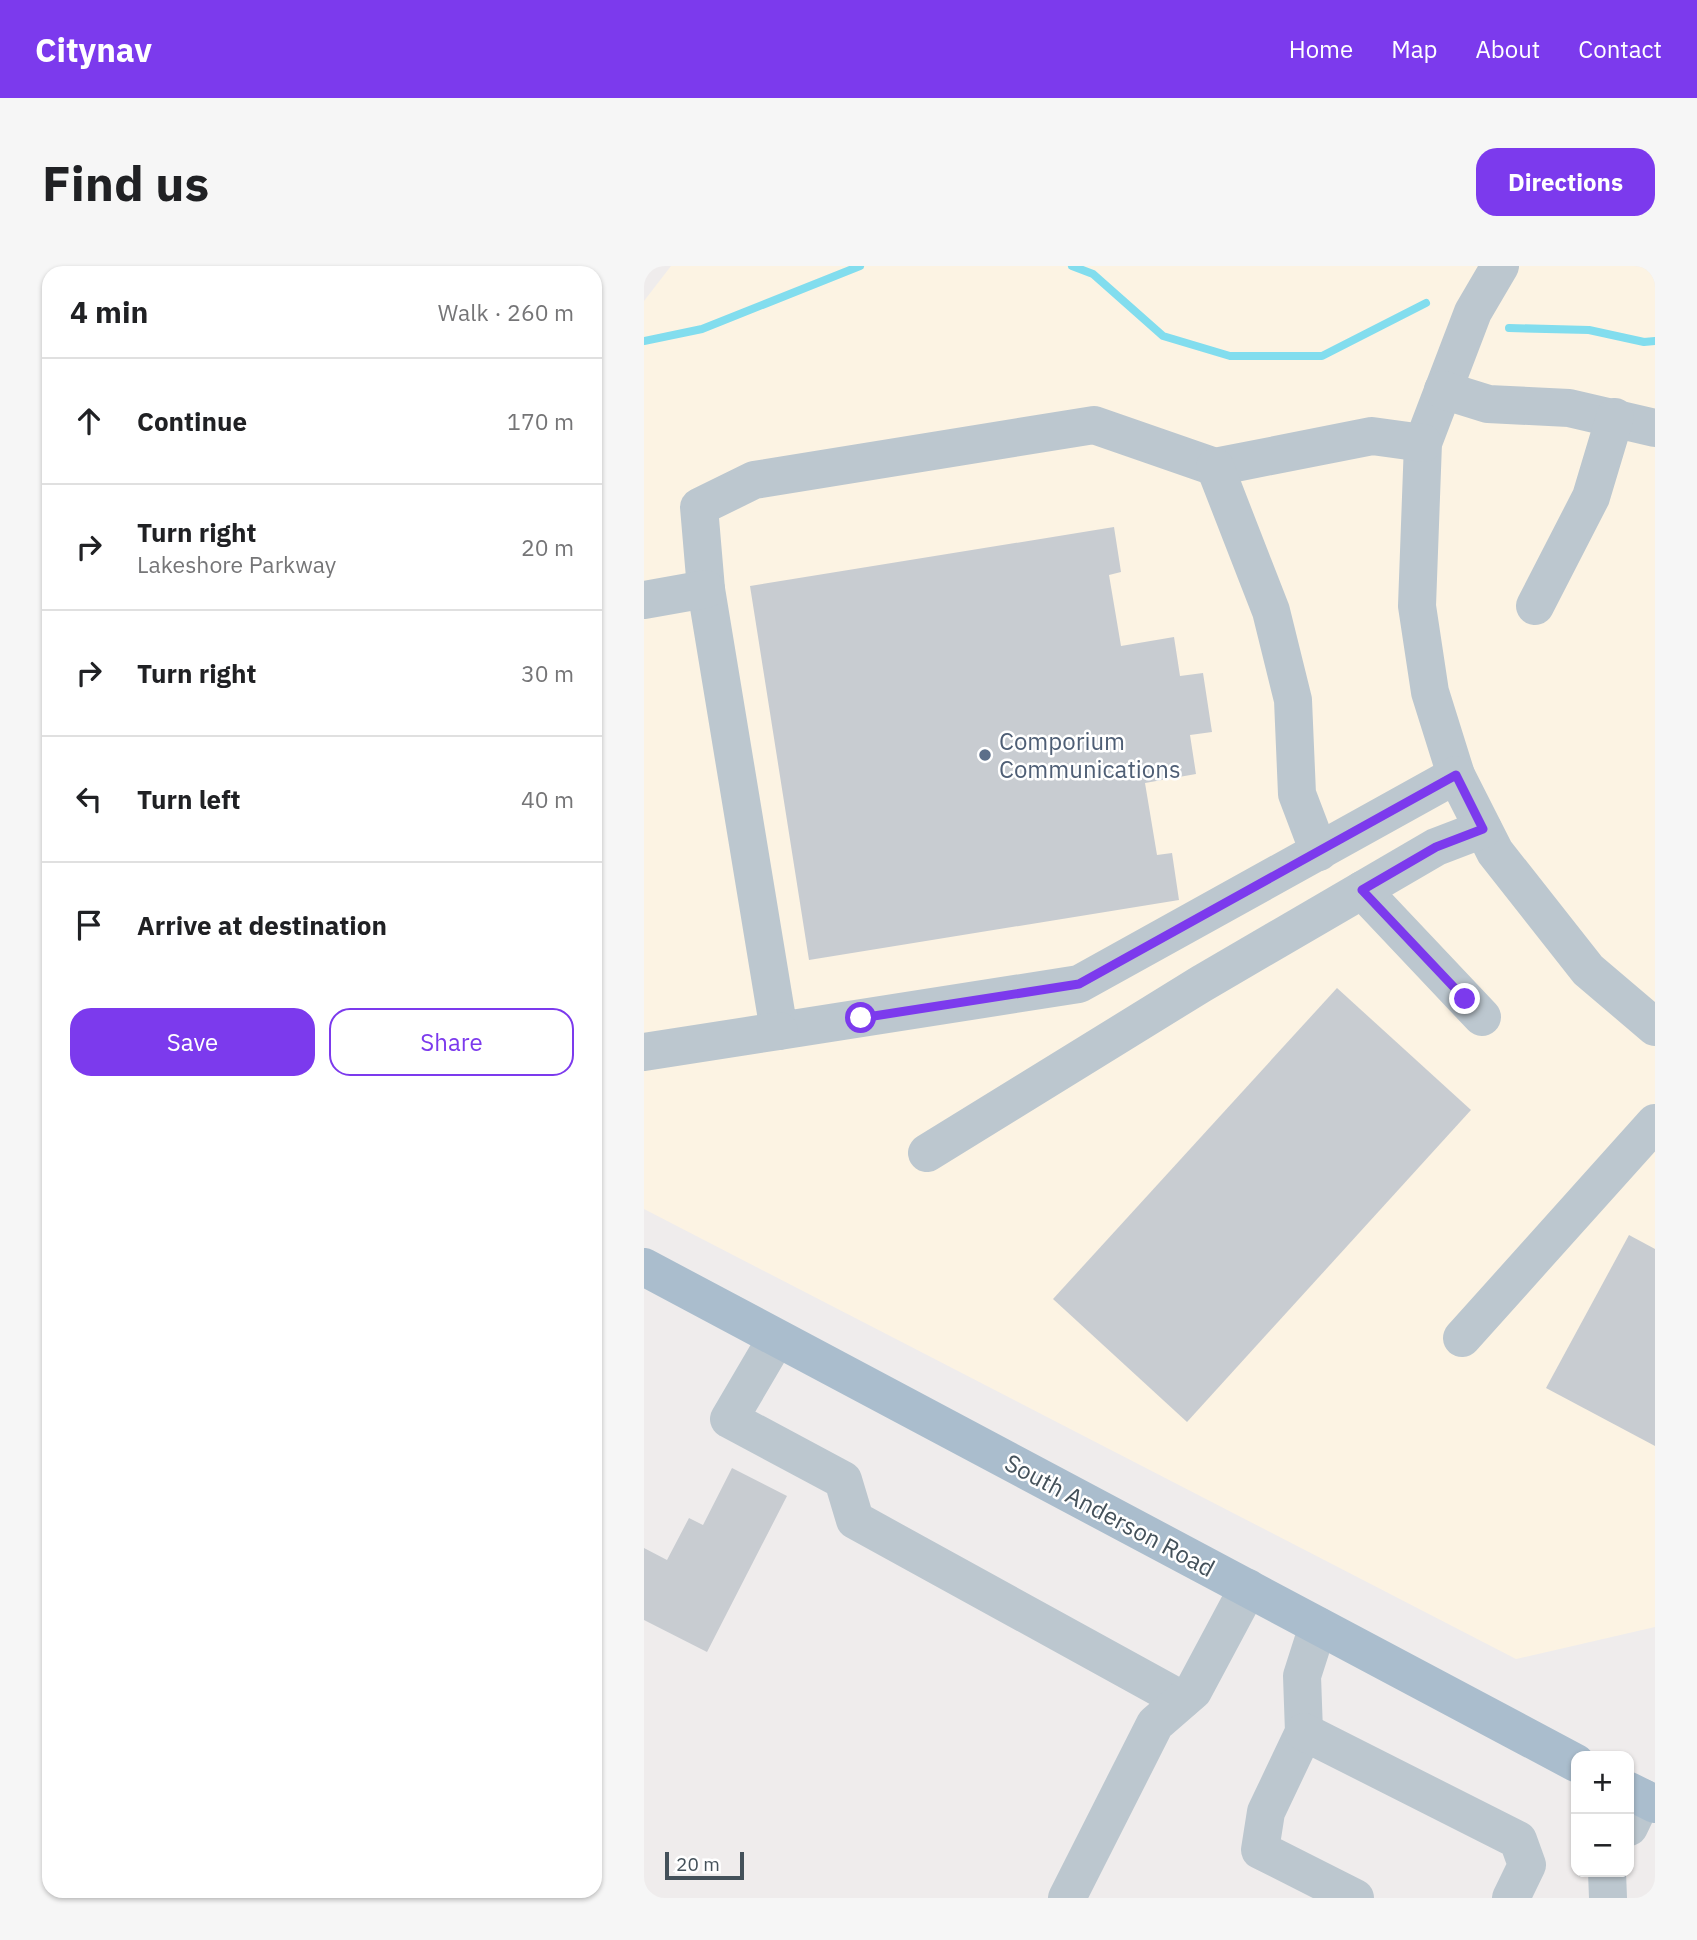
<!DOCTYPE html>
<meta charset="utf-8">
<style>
:root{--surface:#fff;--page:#f6f6f6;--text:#202124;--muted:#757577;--line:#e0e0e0;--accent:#7c3aed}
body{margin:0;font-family:"IBM Plex Sans",sans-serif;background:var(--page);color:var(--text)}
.controls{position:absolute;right:21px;bottom:21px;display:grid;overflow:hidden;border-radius:14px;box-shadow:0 2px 5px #0004}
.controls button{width:63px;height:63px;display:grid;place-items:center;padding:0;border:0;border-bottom:2px solid var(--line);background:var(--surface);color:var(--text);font:35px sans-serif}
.scale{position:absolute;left:21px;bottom:18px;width:79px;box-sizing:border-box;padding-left:7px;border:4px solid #44515a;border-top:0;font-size:19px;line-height:24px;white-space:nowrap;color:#44515a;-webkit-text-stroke:5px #fff;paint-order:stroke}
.stop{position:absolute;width:21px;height:21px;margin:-16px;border:5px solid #7c3aed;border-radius:50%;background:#fff}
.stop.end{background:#7c3aed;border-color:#fff;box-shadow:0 2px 7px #0008}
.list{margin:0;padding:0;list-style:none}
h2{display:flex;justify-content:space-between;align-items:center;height:91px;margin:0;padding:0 28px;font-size:30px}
h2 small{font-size:23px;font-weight:400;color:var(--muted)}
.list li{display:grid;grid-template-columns:46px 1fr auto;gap:21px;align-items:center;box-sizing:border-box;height:126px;padding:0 28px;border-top:2px solid var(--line)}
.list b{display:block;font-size:26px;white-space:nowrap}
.list p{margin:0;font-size:23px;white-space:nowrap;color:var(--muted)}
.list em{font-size:23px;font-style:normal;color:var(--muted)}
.actions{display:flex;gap:14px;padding:21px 28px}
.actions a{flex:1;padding:16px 0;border:2px solid var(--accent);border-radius:21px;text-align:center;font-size:24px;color:var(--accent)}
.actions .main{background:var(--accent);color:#fff}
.icon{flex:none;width:38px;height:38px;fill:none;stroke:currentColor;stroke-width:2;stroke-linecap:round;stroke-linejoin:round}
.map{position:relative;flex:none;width:1011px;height:1632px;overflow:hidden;border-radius:21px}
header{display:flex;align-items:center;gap:42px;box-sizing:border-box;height:98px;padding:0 35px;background:var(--accent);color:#fff}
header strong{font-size:33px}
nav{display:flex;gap:38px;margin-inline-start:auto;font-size:24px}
.intro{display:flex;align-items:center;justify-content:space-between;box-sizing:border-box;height:168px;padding:0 42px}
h1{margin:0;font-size:49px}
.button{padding:18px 32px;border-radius:21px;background:var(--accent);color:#fff;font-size:24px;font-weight:700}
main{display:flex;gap:42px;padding:0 42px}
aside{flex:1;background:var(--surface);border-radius:21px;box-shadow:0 2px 5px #0004}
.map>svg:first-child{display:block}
.commercial{fill:#fcf3e3}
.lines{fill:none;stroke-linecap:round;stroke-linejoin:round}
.stream{stroke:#82ddee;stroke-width:8}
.building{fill:#c8ccd1}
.minor{stroke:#bcc7cf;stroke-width:38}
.major{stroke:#aabdcd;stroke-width:38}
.route{stroke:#7c3aed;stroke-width:9}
.service-dot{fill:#5c6f8a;stroke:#fff;stroke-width:2.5}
.labels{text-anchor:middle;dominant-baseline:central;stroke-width:5;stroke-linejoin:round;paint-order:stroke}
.service-label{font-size:24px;fill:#4e5e75;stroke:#fff;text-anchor:start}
.street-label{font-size:24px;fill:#44515a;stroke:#fff}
</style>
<header>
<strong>Citynav</strong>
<nav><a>Home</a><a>Map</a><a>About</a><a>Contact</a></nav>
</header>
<div class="intro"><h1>Find us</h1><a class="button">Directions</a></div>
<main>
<aside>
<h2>4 min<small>Walk · 260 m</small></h2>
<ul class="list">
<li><svg class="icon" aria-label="ahead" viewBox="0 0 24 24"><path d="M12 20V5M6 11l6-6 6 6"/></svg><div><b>Continue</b></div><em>170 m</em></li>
<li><svg class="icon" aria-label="right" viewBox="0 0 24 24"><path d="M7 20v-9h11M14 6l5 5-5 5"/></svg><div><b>Turn right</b><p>Lakeshore Parkway</p></div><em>20 m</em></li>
<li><svg class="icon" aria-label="right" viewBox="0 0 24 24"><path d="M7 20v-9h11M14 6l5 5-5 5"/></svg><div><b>Turn right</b></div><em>30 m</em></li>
<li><svg class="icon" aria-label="left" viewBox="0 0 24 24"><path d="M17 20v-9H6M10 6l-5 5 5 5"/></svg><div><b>Turn left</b></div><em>40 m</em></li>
<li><svg class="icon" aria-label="arrive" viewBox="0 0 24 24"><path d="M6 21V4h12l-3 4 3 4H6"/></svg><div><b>Arrive at destination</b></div></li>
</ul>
<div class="actions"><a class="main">Save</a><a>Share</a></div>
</aside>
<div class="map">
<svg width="1011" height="1632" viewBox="0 0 1011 1632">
<rect width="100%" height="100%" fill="#efecec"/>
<path class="commercial" d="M27,0H1011V1361L872,1393L0,943V35Z"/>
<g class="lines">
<g class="stream">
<path d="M428,0L449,8L519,70L586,90H678L782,37"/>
<path d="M865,62L945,64L1000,76L1011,75"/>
<path d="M0,75L58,63L216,0"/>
</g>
</g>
<g class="building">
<path d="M470,261L477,306L465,309L477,380L530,371L536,410L559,407L568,466L546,469L552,508L501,517L513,589L528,587L535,634L165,694L106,320Z"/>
<path d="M693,722L827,844L543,1156L409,1033Z"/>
<path d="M985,969L1011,983V1180L902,1122Z"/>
<path d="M88,1202L143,1230L63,1386L0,1354V1282L23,1294L45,1252L59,1259Z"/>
</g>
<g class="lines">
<g class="minor">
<path d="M856,0L829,46L779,177L773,340L786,426L812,509L851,586L944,704L1011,761"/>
<path d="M799,124L844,138L925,142L1011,162"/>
<path d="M779,177L728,170L571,201L450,159L110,214L55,241L62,323L135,765L435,718L812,509"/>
<path d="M571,201L627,345L649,434L653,528L675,586"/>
<path d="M0,334L62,323"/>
<path d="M891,340L947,231L971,151"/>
<path d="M718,624L838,751"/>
<path d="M0,786L135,765"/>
<path d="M283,887L557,718L792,581L839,563"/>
<path d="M818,1072L1011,857"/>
<path d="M132,1073L85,1153L199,1214L211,1254L538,1434"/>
<path d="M674,1360L658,1410L660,1466L622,1546L616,1584L711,1632"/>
<path d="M660,1466L874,1574L883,1599L867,1632"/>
<path d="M985,1561L999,1532"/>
<path d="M963,1606L964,1632"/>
<path d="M423,1632L511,1458L549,1425L604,1322"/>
</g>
<g class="major">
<path d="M0,1001L932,1497"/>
<path d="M985,1525L1011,1538"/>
</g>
</g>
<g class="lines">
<path class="route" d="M217,752L435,718L812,509L839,563L792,581L718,624L821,733"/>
</g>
<circle class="service-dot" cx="341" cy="489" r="7"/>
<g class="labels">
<g class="service-label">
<text x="355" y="475">Comporium<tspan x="355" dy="28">Communications</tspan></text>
</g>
<g class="street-label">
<text transform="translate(466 1249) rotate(28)">South Anderson Road</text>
</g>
</g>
</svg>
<div class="controls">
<button>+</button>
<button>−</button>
</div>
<div class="scale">20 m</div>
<div class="stop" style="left:217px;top:752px"></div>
<div class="stop end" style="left:821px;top:733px"></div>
</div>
</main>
